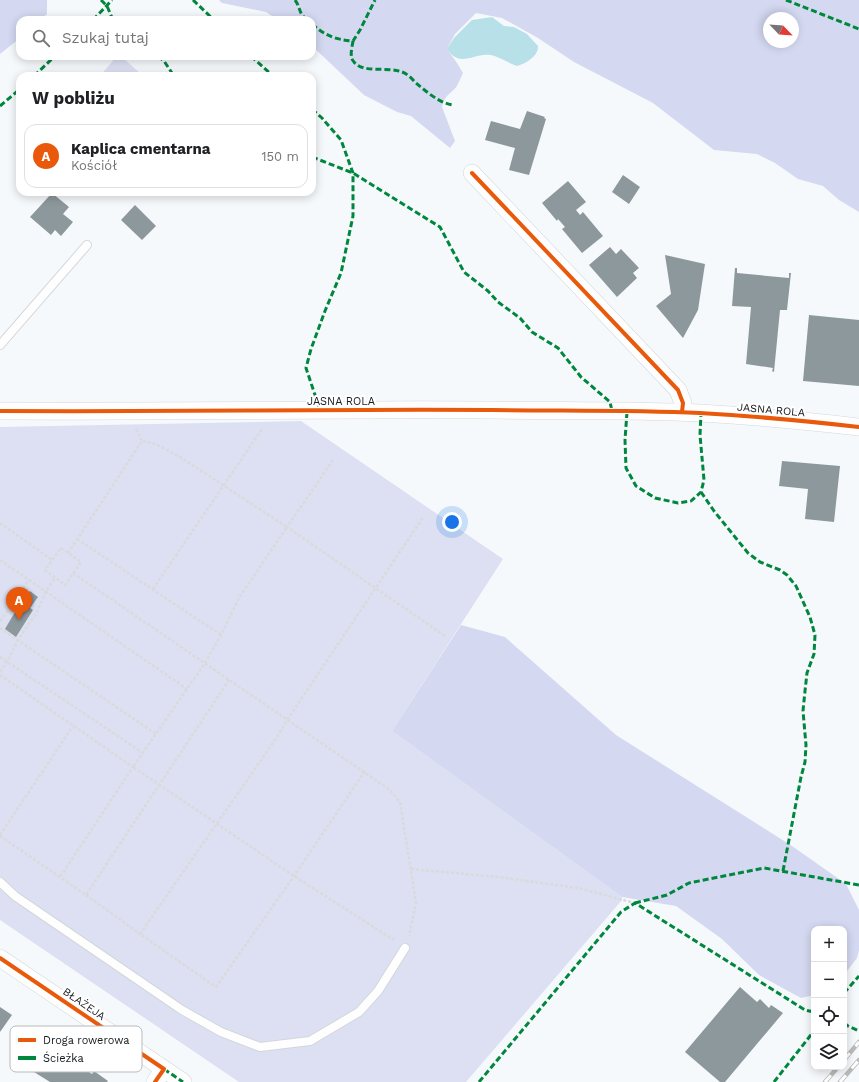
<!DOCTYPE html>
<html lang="pl">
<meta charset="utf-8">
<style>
:root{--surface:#fff;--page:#f2f2f2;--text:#202124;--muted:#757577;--line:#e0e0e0;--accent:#ea580c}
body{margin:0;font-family:"Work Sans",sans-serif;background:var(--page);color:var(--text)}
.controls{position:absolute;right:12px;bottom:12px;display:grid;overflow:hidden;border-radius:8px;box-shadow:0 2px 10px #0003}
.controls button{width:36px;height:36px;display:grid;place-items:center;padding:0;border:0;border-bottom:1px solid var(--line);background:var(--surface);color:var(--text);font:20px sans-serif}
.compass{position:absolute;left:763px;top:12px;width:36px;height:36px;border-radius:50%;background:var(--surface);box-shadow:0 2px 10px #0003;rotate:115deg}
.you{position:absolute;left:452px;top:522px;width:14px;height:14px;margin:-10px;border:3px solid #fff;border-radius:50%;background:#1a73e8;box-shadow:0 0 0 6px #1a73e833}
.badge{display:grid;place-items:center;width:26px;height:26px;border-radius:50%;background:var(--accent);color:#fff;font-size:13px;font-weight:700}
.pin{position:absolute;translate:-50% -33px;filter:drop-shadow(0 1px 2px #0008)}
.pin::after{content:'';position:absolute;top:21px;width:14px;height:12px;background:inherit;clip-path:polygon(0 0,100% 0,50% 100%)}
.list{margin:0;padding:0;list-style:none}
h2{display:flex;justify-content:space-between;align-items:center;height:52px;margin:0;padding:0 16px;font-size:17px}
h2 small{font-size:13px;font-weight:400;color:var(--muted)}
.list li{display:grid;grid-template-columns:26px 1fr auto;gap:12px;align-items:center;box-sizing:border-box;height:64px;margin:0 8px 8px;padding:0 8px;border:1px solid var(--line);border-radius:12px}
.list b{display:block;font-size:15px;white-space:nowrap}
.list p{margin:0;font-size:13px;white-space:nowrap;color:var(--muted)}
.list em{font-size:13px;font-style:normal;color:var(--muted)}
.icon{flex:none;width:22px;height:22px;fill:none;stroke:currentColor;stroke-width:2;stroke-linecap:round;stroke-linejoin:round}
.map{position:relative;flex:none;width:859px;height:1082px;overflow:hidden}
.search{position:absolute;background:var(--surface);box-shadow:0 2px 10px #0003;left:16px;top:16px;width:300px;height:44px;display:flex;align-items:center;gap:10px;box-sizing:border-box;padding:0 14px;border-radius:12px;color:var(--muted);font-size:15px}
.panel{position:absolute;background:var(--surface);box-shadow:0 2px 10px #0003;left:16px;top:72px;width:300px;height:124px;border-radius:12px}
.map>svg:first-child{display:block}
.green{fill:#dce0f2}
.forest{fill:#d4d8f0;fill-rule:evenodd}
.water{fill:#b8e0e8}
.building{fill:#8d989c}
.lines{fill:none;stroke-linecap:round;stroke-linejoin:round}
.service-casing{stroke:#d2d7da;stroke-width:10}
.minor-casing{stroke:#d2d7da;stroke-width:18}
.path{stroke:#d9dadc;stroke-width:2.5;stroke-dasharray:3 2;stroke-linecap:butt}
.service{stroke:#fefeff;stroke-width:8}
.minor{stroke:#fefeff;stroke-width:17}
.rail-casing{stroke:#babcbc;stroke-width:4.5}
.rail{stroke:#fff;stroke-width:3;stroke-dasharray:9;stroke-linecap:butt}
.quiet{stroke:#00873e;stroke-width:3;stroke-dasharray:6 3;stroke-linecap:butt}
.cycleway-casing{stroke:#fff;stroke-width:6}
.cycleway{stroke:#e8590c;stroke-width:4}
.labels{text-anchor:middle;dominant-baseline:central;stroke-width:4;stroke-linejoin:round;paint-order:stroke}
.street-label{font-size:11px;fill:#151a1e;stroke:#fff}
.key{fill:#fff;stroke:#b9babc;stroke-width:1}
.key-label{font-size:11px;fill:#151a1e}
</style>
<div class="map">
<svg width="859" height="1082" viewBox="0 0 859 1082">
<rect width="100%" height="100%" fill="#f6f9fc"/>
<g class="green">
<path d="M117,56H121L143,76H100Z"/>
<path d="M301,421L503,559L392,731L622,897V900L466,1082H239L0,920V427Z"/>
</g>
<g class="forest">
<path d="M0,0H47V14L40,20H20V38L0,54Z"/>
<path d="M219,0H859V212L839,200L823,186L798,179L775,163L757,154L714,150L653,103L574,62L538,38L502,18L476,13L455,34L447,49L457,63L463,73C461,77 459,82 457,86C451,94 444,95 442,107L455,141L450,148L411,116L397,112L364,95L312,46V20H278L266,12L222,3ZM769,18H793V42H769Z"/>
<path d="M461,625L505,637L616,735L792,846L846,884L859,910V950L857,958L844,975V929H814V995L801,998L759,975L722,939L676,906L622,897L392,731Z"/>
</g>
<path class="water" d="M492,17L504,26L514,27L527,34L538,46C539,56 525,64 517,66C508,63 500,57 491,55C474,52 460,69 447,49L454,38L472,20Z"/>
<g class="building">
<path d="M527,111L545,117L544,118L546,119L529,175L509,170L515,148L485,140L491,121L520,129Z"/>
<path d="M623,175L640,187L629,204L612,192Z"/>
<path d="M568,181L586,202L576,210L580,215L583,212L603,236L582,253L562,229L565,227L558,219L557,221L542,203Z"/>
<path d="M52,193L69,207L63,214L73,222L61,236L55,230L51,235L30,217Z"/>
<path d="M135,205L156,226L142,240L121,220Z"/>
<path d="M610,247L616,254L621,249L639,268L633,273L637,278L617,297L589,265Z"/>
<path d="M665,255L705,264L698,310L683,338L656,306L671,294Z"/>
<path d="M735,268H737V273L789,278V273H791L787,310H780L774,372L772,371L773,368L746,364L751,307L732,306Z"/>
<path d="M809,315L859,320V386L803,381Z"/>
<path d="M782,461L840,466L834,522L805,519L808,489L779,486Z"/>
<path d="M30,591L38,597L30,608L33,610L16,637L5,629L12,617Z"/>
<path d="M740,987L757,1002L760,999L769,1008L771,1005L783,1013L725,1082H720L685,1052Z"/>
<path d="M0,1007L12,1015L0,1032Z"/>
<path d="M46,1038L60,1048L58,1051L71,1060L70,1062L77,1067L78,1065L92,1074L94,1071L108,1081L107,1082H50L26,1067Z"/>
</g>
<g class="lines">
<g class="service-casing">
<g id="service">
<path d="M0,345L87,245"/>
<path d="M0,882L15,896L182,1010L221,1032L260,1047L310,1041L359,1012L378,991L405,948"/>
</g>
</g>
<g class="minor-casing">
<g id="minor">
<path d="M472,173L678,390L683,403L682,412"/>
<path d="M0,411C164,412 328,409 492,410C561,411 631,410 700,413C753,416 806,421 859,427"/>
<path d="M0,958L164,1069L155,1082"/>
<path d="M164,1069L183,1082"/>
</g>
</g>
<g class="path">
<path d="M136,429L142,441"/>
<path d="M333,460L287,527L445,636"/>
<path d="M0,523L52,560"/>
<path d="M77,539L221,635"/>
<path d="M61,548L81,562L65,585L45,570Z"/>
<path d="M68,553L142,441L156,444L180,457L287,527L239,598L221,635L205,663L133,767L294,876L394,940"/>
<path d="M0,560L187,689"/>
<path d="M73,573L390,790L400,802L416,903L409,936"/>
<path d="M153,589L262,429"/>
<path d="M0,621L29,580"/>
<path d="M0,628L156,734"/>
<path d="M0,657L143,753"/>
<path d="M0,672L7,662L18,640L37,612L46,591L55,578"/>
<path d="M0,675L133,767L60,877"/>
<path d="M365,771L294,876L216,987L140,934L277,737L287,720L424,516"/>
<path d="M0,835L73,726"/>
<path d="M0,836L86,895L229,680"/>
<path d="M411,869L498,877L578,888L635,903"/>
<path d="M86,895L140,934"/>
</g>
<use href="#service" class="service"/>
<use href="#minor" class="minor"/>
<g class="rail-casing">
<g id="rail">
<path d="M844,1060L859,1042"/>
<path d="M825,1082L838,1067"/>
<path d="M840,1082L859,1060"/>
</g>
</g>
<use href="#rail" class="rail"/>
<g class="quiet">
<path d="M101,0L107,6L113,20"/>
<path d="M193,0L214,20"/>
<path d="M295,0C301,8 298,13 307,20"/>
<path d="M786,0L859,29"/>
<path d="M93,20L112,0"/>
<path d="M312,24C324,35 336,40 353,41L360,30L375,0"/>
<path d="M353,41C352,48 349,57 354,62C364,74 387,66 402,72C408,74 412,79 416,83C427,92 439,103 453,105"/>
<path d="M158,56L164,61L174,76"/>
<path d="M251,56L273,76"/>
<path d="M34,76L55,56"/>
<path d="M0,106L20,89"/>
<path d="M312,109L322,118L341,140L353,173V216L341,273L325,311L311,349L306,368L320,410"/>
<path d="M312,157L353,173L440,227L464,272L488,291L498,302L520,318L532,332L558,348L581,377L610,402L612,411"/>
<path d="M627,412L625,440L626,468L636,486L655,498L678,503L691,501L701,492L704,480L700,435L701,413"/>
<path d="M701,492L714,511L748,553L760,562L780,570L787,575L796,586L810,617L815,635L814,654L807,673L805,691L803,711L806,745L805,762L801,777L783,871"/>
<path d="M635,903L667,895L689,883L764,868L859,885"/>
<path d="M844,993L859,976"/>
<path d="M844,1023L848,1026L859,1031"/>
<path d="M164,1069L183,1082"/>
<path d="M479,1082L621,912L635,903L805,1010L814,1012"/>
<path d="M774,1082L814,1031"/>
</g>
<g class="cycleway-casing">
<g id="cycleway">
<path d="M472,173L678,390L683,403L682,412"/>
<path d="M0,411C164,412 328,409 492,410C561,411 631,410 700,413C753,416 806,421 859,427"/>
<path d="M0,958L164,1069L155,1082"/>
</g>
</g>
<use href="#cycleway" class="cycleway"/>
</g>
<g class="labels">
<g class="street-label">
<text x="341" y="401">JASNA ROLA</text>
<text transform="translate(771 410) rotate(5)">JASNA ROLA</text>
<text transform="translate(84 1004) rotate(34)">BŁAŻEJA</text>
</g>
</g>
<rect x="10" y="1026" width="132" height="46" rx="6" class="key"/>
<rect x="18" y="1038" width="18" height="4" fill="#e8590c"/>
<rect x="18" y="1056" width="18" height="4" fill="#00873e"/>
<g class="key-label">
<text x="43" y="1044">Droga rowerowa</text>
<text x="43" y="1062">Ścieżka</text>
</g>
</svg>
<div class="controls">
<button>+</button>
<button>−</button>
<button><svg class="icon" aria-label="locate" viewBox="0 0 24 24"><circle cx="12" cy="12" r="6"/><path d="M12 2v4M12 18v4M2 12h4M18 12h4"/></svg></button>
<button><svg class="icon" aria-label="layers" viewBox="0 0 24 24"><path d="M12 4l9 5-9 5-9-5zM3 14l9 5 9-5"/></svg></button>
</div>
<svg class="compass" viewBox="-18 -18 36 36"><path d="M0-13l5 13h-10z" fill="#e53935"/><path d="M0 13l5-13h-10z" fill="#757577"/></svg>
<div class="you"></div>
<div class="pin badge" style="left:19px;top:620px">A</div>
<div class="search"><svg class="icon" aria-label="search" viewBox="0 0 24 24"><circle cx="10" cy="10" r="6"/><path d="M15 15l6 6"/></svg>Szukaj tutaj</div>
<section class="panel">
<h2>W pobliżu<small></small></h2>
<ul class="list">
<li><span class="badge">A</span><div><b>Kaplica cmentarna</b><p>Kościół</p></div><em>150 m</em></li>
</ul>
</section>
</div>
